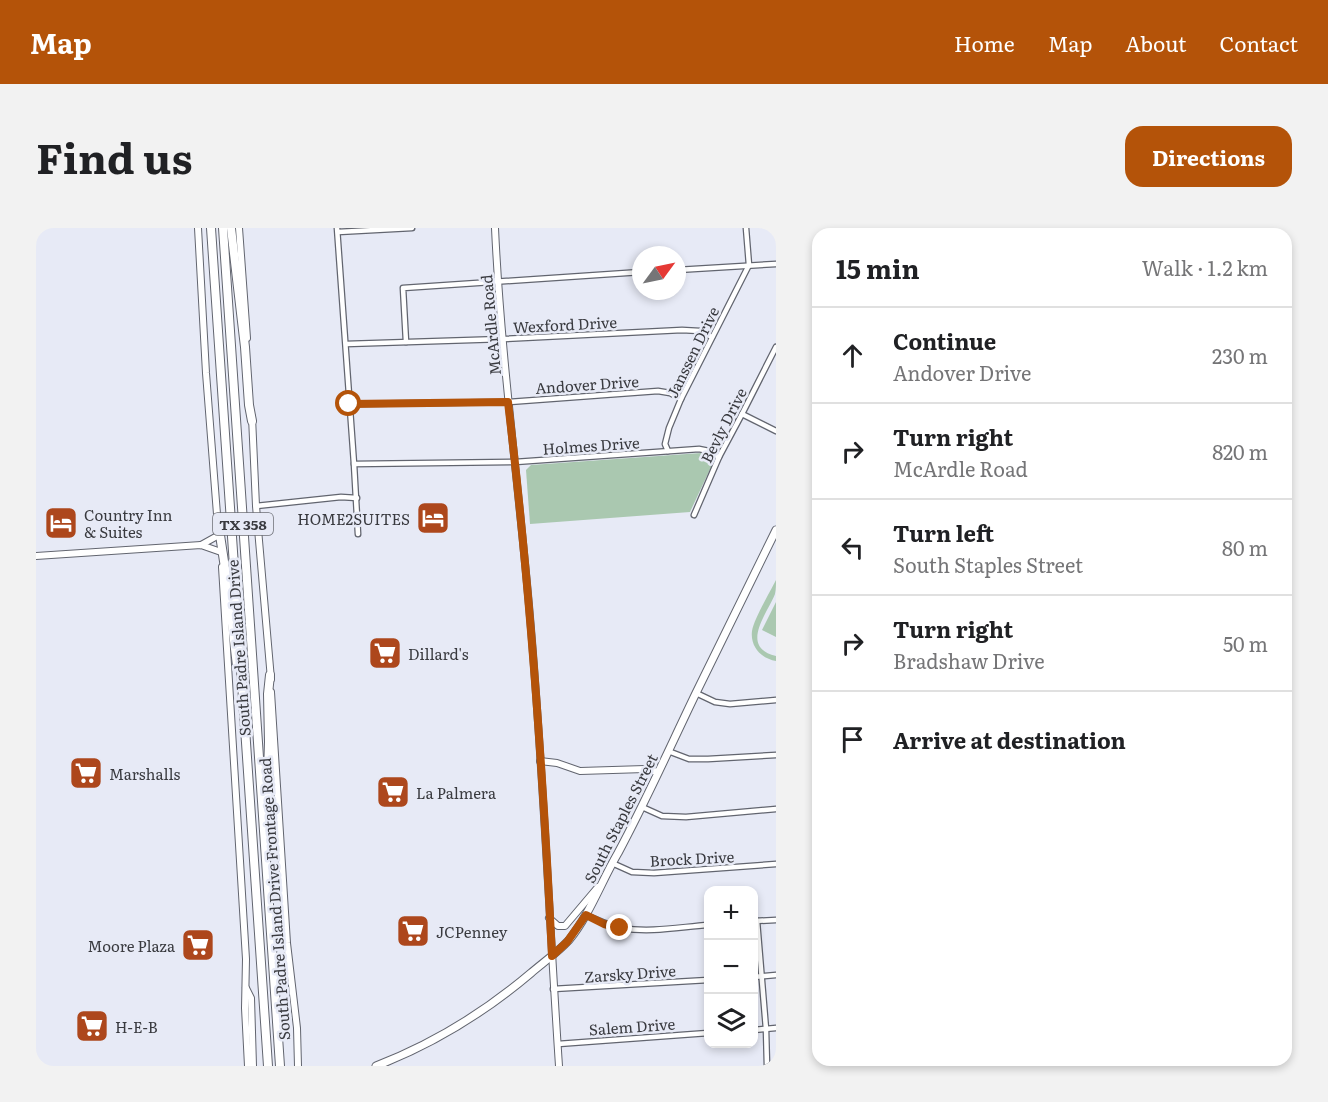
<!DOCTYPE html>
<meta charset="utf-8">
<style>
:root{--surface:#fff;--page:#f2f2f2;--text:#202124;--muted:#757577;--line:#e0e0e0;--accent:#b45309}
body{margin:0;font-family:Literata,serif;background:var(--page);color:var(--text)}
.controls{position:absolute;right:18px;bottom:18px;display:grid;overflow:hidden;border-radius:12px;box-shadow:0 3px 9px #0003}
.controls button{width:54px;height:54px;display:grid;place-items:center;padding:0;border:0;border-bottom:2px solid var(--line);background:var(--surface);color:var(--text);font:30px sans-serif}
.compass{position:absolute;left:596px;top:18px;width:54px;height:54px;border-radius:50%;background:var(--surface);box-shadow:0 3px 9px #0003;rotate:57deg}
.stop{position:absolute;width:18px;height:18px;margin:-14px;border:4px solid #b45309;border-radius:50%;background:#fff}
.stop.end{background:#b45309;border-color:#fff;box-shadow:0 2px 6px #0008}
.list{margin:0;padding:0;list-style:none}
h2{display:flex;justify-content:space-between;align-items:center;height:78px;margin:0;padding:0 24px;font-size:26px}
h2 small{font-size:20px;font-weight:400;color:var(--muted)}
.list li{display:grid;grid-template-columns:39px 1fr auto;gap:18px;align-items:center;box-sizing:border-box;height:96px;padding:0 24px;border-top:2px solid var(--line)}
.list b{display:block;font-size:22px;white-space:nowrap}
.list p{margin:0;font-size:20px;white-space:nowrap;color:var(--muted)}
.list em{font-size:20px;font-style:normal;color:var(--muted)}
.icon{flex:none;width:33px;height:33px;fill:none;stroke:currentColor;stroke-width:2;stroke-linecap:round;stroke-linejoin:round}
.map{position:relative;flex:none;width:740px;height:838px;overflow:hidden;border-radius:18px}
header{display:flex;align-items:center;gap:36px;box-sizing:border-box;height:84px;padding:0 30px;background:var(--accent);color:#fff}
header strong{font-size:28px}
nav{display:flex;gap:33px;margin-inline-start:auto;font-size:21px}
.intro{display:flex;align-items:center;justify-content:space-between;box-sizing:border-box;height:144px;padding:0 36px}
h1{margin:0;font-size:42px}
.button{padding:15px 27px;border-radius:18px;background:var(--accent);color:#fff;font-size:21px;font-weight:700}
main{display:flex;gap:36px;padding:0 36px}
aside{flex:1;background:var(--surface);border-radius:18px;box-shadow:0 3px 9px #0003}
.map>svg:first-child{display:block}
.green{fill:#aac8b0}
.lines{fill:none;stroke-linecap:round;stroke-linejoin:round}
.street-casing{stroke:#62656f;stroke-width:7}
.secondary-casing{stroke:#62656f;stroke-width:8}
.primary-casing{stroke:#62656f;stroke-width:9}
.highway-casing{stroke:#62656f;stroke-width:10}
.street{stroke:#fff;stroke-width:4.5}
.secondary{stroke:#fff;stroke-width:6}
.primary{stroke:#fff;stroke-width:7}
.highway{stroke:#fff;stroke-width:8}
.route{stroke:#b45309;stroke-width:8}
.labels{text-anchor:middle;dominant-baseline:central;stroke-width:5;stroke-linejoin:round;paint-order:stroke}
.shield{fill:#e7eaf6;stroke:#6d6f76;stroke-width:1.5}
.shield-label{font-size:14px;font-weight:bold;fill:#393a3f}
.street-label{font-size:15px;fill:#393a3f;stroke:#e7eaf6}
.poi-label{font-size:15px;fill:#393a3f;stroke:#e7eaf6;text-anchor:start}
</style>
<header>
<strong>Map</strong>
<nav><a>Home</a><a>Map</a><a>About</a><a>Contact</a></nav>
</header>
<div class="intro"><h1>Find us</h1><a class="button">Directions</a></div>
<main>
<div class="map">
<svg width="740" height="838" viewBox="0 0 740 838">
<rect width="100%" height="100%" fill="#e7eaf6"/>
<g class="green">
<path d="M665,225L673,229L676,233V237L654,284L494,296L490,242L495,237Z"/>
<path d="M740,352C740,357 740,361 739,366C731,386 703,419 740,428V433C726,431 714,419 716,403C718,391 734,364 740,352Z"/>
<path d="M740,374V409L726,402Z"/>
</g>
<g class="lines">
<g class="street-casing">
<g id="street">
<path d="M301,0L318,236L322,306"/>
<path d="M302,4L376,0"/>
<path d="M641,42L740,36"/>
<path d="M370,114L367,60L605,44"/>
<path d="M310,116L467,111L646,102L664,103L676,109"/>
<path d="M313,176L473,174L622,163L634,165L645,171"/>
<path d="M706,186L740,203"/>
<path d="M632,223L629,216L633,200L645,171L713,37L710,0"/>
<path d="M318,236L479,234L663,221L673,223L683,229"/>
<path d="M220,278L305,269L321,270"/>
<path d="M658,287L683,229L706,186L740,119"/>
<path d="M660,465L679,474L694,476L740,472"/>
<path d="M632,523L653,531H672L740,527"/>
<path d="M606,579L626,588L650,589L740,581"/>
<path d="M576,635L596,644L618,645L740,636"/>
<path d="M550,687C562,692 573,698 586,700C614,705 644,699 672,697"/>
<path d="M718,693L740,692"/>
<path d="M721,693L730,801L731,838"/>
<path d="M718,749L740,747"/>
<path d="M517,761L672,752"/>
<path d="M718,802L740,800"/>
<path d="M522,816L672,805"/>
</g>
</g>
<g class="secondary-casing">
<g id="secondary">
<path d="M162,0L170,145L182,299"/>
<path d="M203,0L211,110"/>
<path d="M459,0C465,130 483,259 494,389C507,539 513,688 523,838"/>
<path d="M216,189L220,278L235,451"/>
<path d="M165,317L183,307"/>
<path d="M0,328L165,317L185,324"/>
<path d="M186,339L210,731L209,780L212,838"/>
<path d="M235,464L251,715L261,800L262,838"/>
<path d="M504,533L521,535L544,543L609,541L622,544"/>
<path d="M513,690L522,698H529L562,659"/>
<path d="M210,760L215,770L217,838"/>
</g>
</g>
<g class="primary-casing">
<path id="primary" d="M340,838C397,816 449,784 495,745C508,734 522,724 533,712C554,686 565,654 582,625C610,573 634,519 660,465C686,411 713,357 740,302"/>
</g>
<g class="highway-casing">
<g id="highway">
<path d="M175,0L232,838"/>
<path d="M187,0L244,838"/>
<path d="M195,0L209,119L213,177L216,193"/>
<path d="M182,294L191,353L201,438"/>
<path d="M229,584L231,576L233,514L232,466L234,447"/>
</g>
</g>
<use href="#street" class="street"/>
<use href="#secondary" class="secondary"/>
<use href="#primary" class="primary"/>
<use href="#highway" class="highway"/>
</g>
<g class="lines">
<path class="route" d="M313,176L472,174C494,358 507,543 516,728L531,714L550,687L568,696L584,700"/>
</g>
<defs>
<g id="hotel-square" transform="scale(1.725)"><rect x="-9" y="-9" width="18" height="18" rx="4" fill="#ad471c" stroke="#e7eaf6"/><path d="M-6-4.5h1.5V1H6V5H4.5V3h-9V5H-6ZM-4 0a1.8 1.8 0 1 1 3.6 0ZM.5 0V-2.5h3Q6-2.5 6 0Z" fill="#fff"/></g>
<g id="supermarket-square" transform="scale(1.725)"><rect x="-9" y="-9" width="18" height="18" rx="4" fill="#ad471c" stroke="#e7eaf6"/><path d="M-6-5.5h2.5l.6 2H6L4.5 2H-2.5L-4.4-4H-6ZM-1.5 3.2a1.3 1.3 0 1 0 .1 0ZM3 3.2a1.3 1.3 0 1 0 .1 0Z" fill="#fff"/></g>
</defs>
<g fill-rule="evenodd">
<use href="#hotel-square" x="397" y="290"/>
<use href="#hotel-square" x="25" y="295"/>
<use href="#supermarket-square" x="349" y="425"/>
<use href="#supermarket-square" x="50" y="545"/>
<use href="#supermarket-square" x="357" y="564"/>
<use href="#supermarket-square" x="377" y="703"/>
<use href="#supermarket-square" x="162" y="717"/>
<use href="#supermarket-square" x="56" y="798"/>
</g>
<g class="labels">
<rect class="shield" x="177" y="285" width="60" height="22" rx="4.5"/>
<g class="shield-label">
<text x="207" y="296">TX 358</text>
</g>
<g class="street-label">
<text transform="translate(529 96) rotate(-3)">Wexford Drive</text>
<text transform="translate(454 97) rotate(-95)">McArdle Road</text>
<text transform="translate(656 124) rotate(-64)">Janssen Drive</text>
<text transform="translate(551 156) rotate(-4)">Andover Drive</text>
<text transform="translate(687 197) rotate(-63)">Bevly Drive</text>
<text transform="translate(555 217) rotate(-4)">Holmes Drive</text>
<text transform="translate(202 420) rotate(-94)">South Padre Island Drive</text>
<text transform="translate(584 590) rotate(-63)">South Staples Street</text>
<text transform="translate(656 630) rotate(-3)">Brock Drive</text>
<text transform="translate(238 671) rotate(-94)">South Padre Island Drive Frontage Road</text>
<text transform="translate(594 745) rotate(-4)">Zarsky Drive</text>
<text transform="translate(596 798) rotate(-4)">Salem Drive</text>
</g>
<g class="poi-label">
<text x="48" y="286">Country Inn<tspan x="48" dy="17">&amp; Suites</tspan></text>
<text x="374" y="290" text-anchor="end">HOME2SUITES</text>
<text x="372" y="425">Dillard's</text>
<text x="73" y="545">Marshalls</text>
<text x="380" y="564">La Palmera</text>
<text x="400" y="703">JCPenney</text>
<text x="139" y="717" text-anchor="end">Moore Plaza</text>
<text x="79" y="798">H-E-B</text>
</g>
</g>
</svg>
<div class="controls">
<button>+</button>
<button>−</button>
<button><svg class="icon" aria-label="layers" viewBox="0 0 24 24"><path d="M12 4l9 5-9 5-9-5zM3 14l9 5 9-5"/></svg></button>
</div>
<svg class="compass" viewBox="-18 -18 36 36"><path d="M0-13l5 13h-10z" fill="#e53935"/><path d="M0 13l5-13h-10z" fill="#757577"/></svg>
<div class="stop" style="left:313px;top:176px"></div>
<div class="stop end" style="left:584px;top:700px"></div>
</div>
<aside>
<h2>15 min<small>Walk · 1.2 km</small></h2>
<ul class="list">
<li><svg class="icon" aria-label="ahead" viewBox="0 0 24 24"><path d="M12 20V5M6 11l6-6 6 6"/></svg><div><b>Continue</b><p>Andover Drive</p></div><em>230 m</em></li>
<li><svg class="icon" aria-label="right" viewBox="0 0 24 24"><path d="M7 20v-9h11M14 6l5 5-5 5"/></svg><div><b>Turn right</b><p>McArdle Road</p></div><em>820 m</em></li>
<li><svg class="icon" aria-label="left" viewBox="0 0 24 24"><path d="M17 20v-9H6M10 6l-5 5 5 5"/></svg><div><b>Turn left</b><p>South Staples Street</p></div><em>80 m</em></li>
<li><svg class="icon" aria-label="right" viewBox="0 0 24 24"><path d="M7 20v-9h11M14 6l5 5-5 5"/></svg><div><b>Turn right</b><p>Bradshaw Drive</p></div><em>50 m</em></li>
<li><svg class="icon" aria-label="arrive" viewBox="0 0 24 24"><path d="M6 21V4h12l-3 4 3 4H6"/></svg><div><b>Arrive at destination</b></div></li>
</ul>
</aside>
</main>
